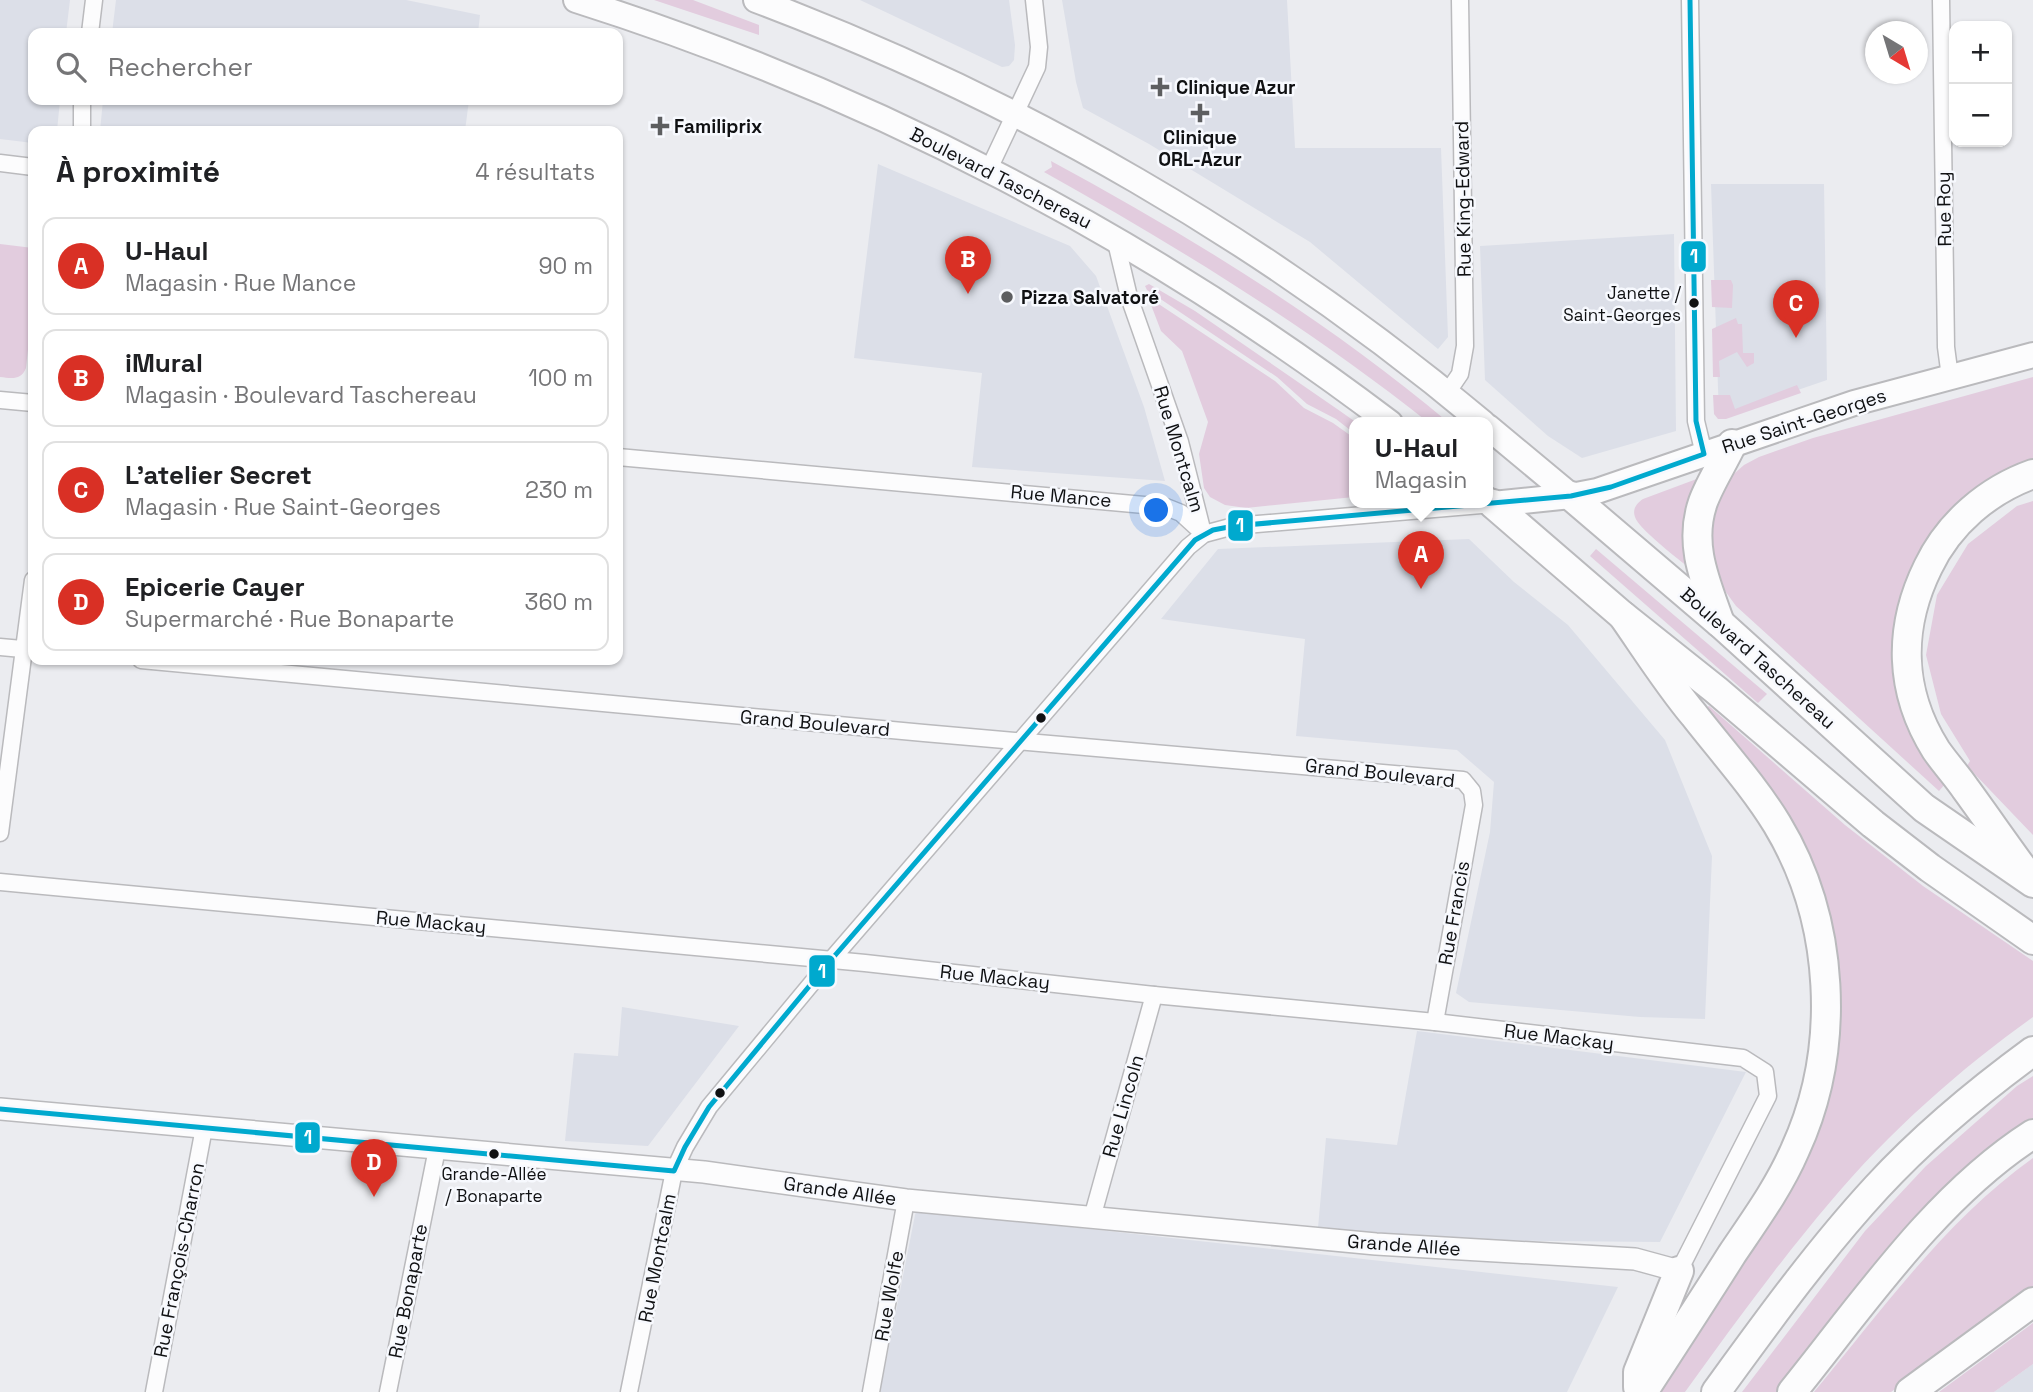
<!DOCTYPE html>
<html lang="fr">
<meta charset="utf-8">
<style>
:root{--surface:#fff;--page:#f6f6f6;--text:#202124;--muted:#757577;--line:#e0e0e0;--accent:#d93025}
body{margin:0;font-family:"Space Grotesk",sans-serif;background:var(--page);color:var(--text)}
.controls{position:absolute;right:21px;top:21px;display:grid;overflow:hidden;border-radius:14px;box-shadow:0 2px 5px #0004}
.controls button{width:63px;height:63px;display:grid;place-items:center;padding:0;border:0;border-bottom:2px solid var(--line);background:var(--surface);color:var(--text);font:35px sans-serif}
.compass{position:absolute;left:1865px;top:21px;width:63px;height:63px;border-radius:50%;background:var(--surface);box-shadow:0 2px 5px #0004;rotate:142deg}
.you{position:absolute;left:1157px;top:511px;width:24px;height:24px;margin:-18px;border:5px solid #fff;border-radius:50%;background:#1a73e8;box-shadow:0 0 0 10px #1a73e833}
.badge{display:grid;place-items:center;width:46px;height:46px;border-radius:50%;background:var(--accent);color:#fff;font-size:23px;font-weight:700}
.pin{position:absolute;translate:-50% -58px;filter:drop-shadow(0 2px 4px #0008)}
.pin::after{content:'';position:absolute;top:37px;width:24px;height:21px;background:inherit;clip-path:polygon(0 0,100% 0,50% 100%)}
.popup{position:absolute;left:1349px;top:417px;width:144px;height:91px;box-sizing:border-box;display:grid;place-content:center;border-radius:14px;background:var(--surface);filter:drop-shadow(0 2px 5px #0005);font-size:23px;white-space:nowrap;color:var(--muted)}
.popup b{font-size:26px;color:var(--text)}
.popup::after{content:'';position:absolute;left:50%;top:100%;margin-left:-14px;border:14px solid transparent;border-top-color:var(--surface)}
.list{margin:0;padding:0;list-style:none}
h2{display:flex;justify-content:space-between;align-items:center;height:91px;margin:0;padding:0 28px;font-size:30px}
h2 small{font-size:23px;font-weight:400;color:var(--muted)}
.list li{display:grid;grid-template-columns:46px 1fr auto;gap:21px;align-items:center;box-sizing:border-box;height:98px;margin:0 14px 14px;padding:0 14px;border:2px solid var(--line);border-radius:14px}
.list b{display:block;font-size:26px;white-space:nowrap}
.list p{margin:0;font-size:23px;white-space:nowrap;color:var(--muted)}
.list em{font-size:23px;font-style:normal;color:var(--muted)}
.icon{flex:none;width:38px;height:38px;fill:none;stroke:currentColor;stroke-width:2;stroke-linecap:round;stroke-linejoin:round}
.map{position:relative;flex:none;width:2033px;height:1392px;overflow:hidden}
.search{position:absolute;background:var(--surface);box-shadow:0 2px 5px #0004;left:28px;top:28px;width:595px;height:77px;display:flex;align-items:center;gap:18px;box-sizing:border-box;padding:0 24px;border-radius:14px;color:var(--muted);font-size:26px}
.panel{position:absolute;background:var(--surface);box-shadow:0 2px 5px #0004;left:28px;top:126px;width:595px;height:539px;border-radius:14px}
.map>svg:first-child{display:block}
.built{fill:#dcdfe8}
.green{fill:#e2ccde}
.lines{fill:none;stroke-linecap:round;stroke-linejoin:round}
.street-casing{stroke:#bababd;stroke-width:19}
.secondary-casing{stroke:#bababd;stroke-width:24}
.primary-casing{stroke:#bababd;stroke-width:28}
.highway-casing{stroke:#bababd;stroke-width:32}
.street{stroke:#fcfcfd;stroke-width:16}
.secondary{stroke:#fcfcfd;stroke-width:21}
.primary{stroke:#fcfcfd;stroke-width:24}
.highway{stroke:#fcfcfd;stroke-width:28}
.bus-1-casing{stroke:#f7f9fe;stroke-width:10}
.bus-1{stroke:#00a9ce;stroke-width:5}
.poi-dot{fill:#5d5e60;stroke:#f7f9fe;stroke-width:2.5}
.bus-dot{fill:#101113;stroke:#f7f9fe;stroke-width:2.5}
.labels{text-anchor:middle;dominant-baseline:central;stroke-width:5;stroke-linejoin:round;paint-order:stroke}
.bus-label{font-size:17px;fill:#101113;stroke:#f7f9fe;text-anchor:end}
.poi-label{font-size:19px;font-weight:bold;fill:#101113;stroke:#f7f9fe;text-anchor:start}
.street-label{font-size:19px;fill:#101113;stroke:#f7f9fe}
.line-badge{stroke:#f7f9fe;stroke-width:2.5}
.badge-label{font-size:19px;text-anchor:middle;font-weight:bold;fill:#fff}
</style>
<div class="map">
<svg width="2033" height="1392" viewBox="0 0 2033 1392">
<rect width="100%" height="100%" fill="#ebecf0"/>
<g class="built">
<path d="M0,0H70L66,33H33V100H60L57,131H33V143L0,139Z"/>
<path d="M116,0H406L480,15L478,33H112Z"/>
<path d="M860,0H1009L1015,45L1014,60L1009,66L1002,67Z"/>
<path d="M1062,0H1287L1295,148H1441L1448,337L1438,349L1310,242L1149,144L1083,108L1076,82Z"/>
<path d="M103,100H469L465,131H100Z"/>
<path d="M878,164L1070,246L1096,276L1144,407L1165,481L972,467L982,373L854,358Z"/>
<path d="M1711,184H1824L1827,380L1719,417Z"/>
<path d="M1674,234L1676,431L1582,458L1548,436L1485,380L1480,246Z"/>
<path d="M1469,539L1514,582L1568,625L1665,740L1712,856L1705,1019L1640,1017L1469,1002L1456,993L1490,832L1494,782L1457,750L1296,736L1305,639L1161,619L1218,549Z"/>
<path d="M622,1007L739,1026L648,1146L565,1141L574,1053L618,1056Z"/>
<path d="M1417,1031L1746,1072L1660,1242L1317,1239L1326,1138L1397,1145Z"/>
<path d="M916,1210L1618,1287L1567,1392H880Z"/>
<path d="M2033,1364V1392H1994Z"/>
</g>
<g class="green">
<path d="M654,0H693L759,25V35Z"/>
<path d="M1051,161C1190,236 1328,321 1449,423H1429C1308,327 1178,247 1044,172L1052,167Z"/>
<path d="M0,244L33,248V303L26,368C21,381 11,378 0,377Z"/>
<path d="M1711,280H1731L1733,285L1732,308L1712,307Z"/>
<path d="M1149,284L1195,311L1340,411L1357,423H1354V433L1336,419L1307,404L1277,377L1147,290L1145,286Z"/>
<path d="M1148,297L1275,381L1304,408L1333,423L1354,438V497L1246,508L1225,505L1210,497L1204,488L1199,454L1208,422L1182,351L1161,331Z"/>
<path d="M1736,318L1738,324H1742L1743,353H1754V363L1747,367L1737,352L1719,361L1720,377H1713L1712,329Z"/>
<path d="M2033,377V460C2012,468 1994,476 1976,490C1917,534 1877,621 1897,694C1906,728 1923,758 1945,784L1939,791L1736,606L1715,577L1706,528L1728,479L1744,465L1759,457L1813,438Z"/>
<path d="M1797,385L1801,393L1726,419H1718L1714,414L1713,395H1730L1735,409Z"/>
<path d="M1702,477L1688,567C1677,558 1638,528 1635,517C1632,509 1637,503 1643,499Z"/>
<path d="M2033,501V835L1967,766L1970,761L1941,714L1926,655L1937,595L1968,544L2017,506Z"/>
<path d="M1596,549L1767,694L1758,703L1590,556Z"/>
<path d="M1709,706L1845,825L1923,886L2033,961V1017C1960,1069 1889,1132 1831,1201C1779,1262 1732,1327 1685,1392H1654L1793,1176L1832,953L1704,709Z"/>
<path d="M2033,1076V1119C1926,1185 1853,1295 1776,1392H1742L1865,1231L1926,1166L2017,1086Z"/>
<path d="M2033,1158V1286L1891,1392H1814C1883,1309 1945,1221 2033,1158Z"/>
<path d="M2033,1323V1364L1994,1392H1939Z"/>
</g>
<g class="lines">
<g class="street-casing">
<g id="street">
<path d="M1690,0L1696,421L1704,454"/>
<path d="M1941,0L1946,347L1950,377"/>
<path d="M90,33L94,0"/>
<path d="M82,131V100"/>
<path d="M0,163L33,167"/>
<path d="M989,169L1037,67L1039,47L1034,0"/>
<path d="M1115,238L1129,297L1180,442L1203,533"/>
<path d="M1447,393L1460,374L1465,346L1460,0"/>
<path d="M0,400L33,403"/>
<path d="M618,457L1166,507L1181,513L1204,534"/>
<path d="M0,647L33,650"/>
<path d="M141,660L924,733L1463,780L1472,791L1474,805L1435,1022"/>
<path d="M0,833L33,580"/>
<path d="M0,882L865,963L1154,995L1435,1022L1743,1058L1765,1072L1768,1096L1679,1271"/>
<path d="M1092,1218L1154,995"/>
<path d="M154,1392L204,1128"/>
<path d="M388,1392L437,1149"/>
<path d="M629,1392L674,1171L685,1147L709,1107L831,960L1188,547L1204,534L1234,526L1493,504"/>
<path d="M871,1392L906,1200"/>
</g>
</g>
<g class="secondary-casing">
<path id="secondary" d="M0,1109L704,1172L906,1200L1376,1244L1635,1259L1679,1271"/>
</g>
<g class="primary-casing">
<g id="primary">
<path d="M576,0C870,93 1145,237 1390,423"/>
<path d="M756,0C1019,99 1267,242 1483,423"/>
<path d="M1488,427L1571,496"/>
<path d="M1488,500L1493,504L1571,496L1597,491L1854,403L2033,355"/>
</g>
</g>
<g class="highway-casing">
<g id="highway">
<path d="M1571,496L1720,623L1924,808L2033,883"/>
<path d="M1493,504L1623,616L1716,690L1873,824L1930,868L2033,940"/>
<path d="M1623,616C1646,649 1668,684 1694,715C1722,751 1753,785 1777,824C1835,920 1842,1048 1795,1150C1779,1187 1755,1220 1732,1254C1703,1300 1673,1346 1643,1392"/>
<path d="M1720,623C1706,583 1688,545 1703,502C1710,483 1723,463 1732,444"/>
<path d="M2021,866C2002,840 1984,814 1965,788C1956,775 1945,763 1936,750C1899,691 1898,628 1928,567C1949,523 1988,490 2033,474"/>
<path d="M1638,1387V1372L1679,1271"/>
<path d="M1716,1392C1767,1322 1818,1251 1877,1187C1924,1136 1977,1092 2033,1051"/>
<path d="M1792,1392C1863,1304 1936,1196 2033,1134"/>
<path d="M1910,1392L2033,1302"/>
</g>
</g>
<use href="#street" class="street"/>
<use href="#secondary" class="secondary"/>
<use href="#primary" class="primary"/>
<use href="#highway" class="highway"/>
<g class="bus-1-casing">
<path id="bus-1" d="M0,1109L674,1171L685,1147L709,1107L831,960L1195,540L1213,530L1234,526L1571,496L1611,487L1704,454L1696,421L1690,0"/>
</g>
<use href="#bus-1" class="bus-1"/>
</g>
<g class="poi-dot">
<path d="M1156.5 76.5h7v7h7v7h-7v7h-7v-7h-7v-7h7z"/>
<path d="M1196.5 102.5h7v7h7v7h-7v7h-7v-7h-7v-7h7z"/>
<path d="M656.5 115.5h7v7h7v7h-7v7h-7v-7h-7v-7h7z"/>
<circle cx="1007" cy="297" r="7"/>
</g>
<g class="bus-dot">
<circle cx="1694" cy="303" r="6"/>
<circle cx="1041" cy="718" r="6"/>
<circle cx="720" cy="1093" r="6"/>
<circle cx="494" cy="1154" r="6"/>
</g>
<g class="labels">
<g class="bus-label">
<text x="1681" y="293">Janette /<tspan x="1681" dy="22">Saint-Georges</tspan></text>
<text x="494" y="1174" text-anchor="middle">Grande-Allée<tspan x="494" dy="22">/ Bonaparte</tspan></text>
</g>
<g class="poi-label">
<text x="1176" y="87">Clinique Azur</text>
<text x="674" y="126">Familiprix</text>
<text x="1200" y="137" text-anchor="middle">Clinique<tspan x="1200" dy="22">ORL-Azur</tspan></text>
<text x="1021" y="297">Pizza Salvatoré</text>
</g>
<g class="street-label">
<text transform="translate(1001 178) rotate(27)">Boulevard Taschereau</text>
<text transform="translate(1463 199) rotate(-91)">Rue King-Edward</text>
<text transform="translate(1944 209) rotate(-91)">Rue Roy</text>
<text transform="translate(1804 421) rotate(-18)">Rue Saint-Georges</text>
<text transform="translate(1179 449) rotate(73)">Rue Montcalm</text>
<text transform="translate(1061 496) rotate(5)">Rue Mance</text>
<text transform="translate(1758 658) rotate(42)">Boulevard Taschereau</text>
<text transform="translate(815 723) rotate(5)">Grand Boulevard</text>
<text transform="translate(1380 773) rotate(6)">Grand Boulevard</text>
<text transform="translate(1454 913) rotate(-80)">Rue Francis</text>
<text transform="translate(431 922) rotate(5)">Rue Mackay</text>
<text transform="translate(995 977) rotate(6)">Rue Mackay</text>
<text transform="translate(1559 1037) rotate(7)">Rue Mackay</text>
<text transform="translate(1123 1106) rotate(-74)">Rue Lincoln</text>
<text transform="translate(840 1191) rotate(8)">Grande Allée</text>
<text transform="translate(1404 1245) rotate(4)">Grande Allée</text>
<text transform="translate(657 1258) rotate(-79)">Rue Montcalm</text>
<text transform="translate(179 1260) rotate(-79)">Rue François-Charron</text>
<text transform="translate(408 1291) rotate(-79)">Rue Bonaparte</text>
<text transform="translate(889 1296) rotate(-80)">Rue Wolfe</text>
</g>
</g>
<g class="line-badge">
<rect x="1680" y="240" width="27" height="33" rx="7" fill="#00a9ce"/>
<rect x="1227" y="509" width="27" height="33" rx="7" fill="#00a9ce"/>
<rect x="808" y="954" width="28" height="34" rx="7" fill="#00a9ce"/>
<rect x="294" y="1121" width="27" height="33" rx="7" fill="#00a9ce"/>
</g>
<g class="badge-label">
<text x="1694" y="263">1</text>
<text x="1240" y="532">1</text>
<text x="822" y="978">1</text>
<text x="308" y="1144">1</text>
</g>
</svg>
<div class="controls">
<button>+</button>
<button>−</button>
</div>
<svg class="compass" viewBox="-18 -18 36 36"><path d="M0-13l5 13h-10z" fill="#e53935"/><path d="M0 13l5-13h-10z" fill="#757577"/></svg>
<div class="you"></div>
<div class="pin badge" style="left:1421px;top:589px">A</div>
<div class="popup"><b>U-Haul</b>Magasin</div>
<div class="pin badge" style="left:968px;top:294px">B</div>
<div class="pin badge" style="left:1796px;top:338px">C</div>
<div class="pin badge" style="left:374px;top:1197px">D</div>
<div class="search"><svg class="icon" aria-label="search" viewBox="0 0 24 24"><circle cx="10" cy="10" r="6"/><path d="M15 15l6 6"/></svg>Rechercher</div>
<section class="panel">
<h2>À proximité<small>4 résultats</small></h2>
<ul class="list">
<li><span class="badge">A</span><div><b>U-Haul</b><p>Magasin · Rue Mance</p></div><em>90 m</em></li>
<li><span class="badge">B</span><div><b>iMural</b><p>Magasin · Boulevard Taschereau</p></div><em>100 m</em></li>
<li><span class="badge">C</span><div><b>L'atelier Secret</b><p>Magasin · Rue Saint-Georges</p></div><em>230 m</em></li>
<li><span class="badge">D</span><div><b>Epicerie Cayer</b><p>Supermarché · Rue Bonaparte</p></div><em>360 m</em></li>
</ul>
</section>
</div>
